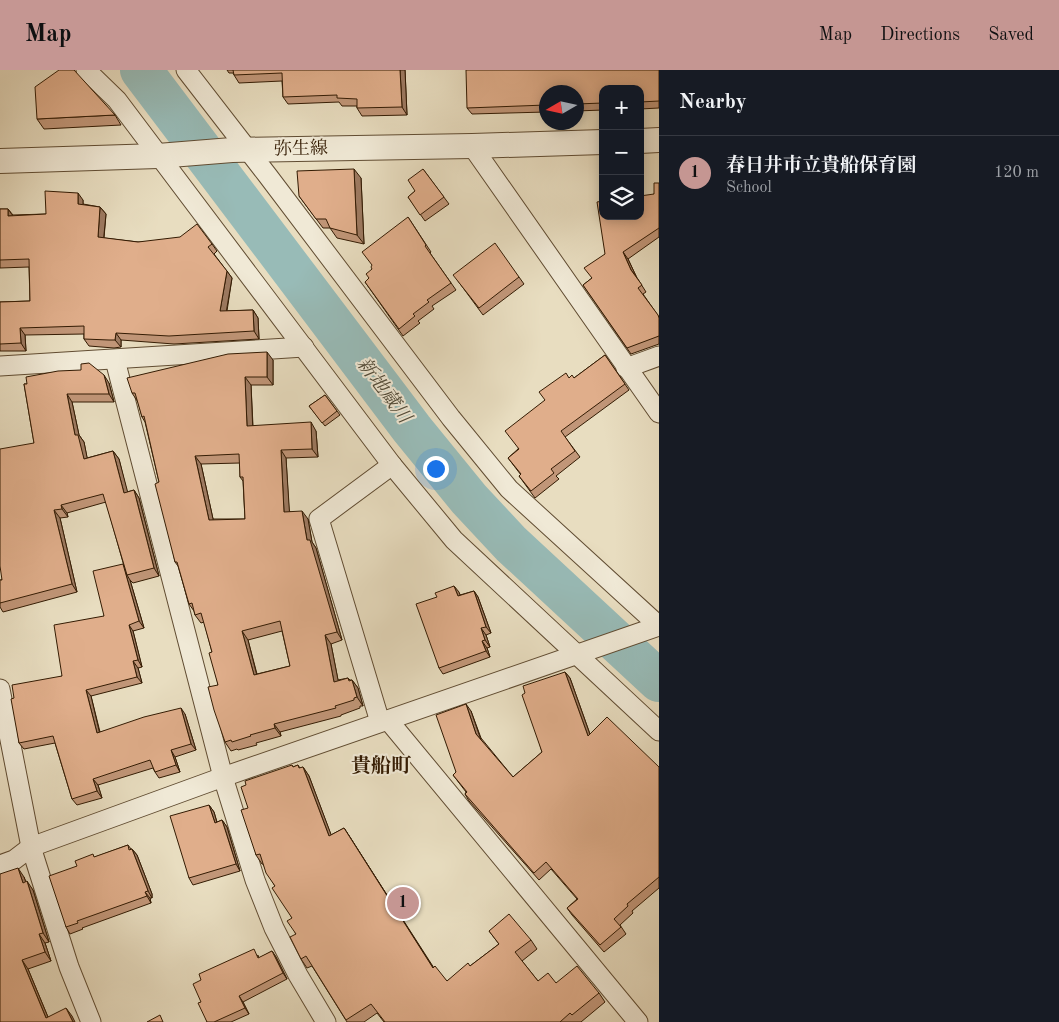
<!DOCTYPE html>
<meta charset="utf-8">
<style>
:root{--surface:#171b24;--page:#20242c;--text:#f1f3f6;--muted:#9ea1a6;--line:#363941;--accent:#c59692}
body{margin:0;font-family:"Old Standard TT","Noto Serif JP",serif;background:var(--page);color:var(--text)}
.controls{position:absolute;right:15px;top:15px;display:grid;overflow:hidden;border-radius:10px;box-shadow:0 2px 12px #0003}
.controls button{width:45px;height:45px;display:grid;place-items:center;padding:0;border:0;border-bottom:1px solid var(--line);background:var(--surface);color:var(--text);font:25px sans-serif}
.compass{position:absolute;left:539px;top:15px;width:45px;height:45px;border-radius:50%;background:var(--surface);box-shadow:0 2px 12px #0003;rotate:261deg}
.you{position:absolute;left:435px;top:398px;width:18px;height:18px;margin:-12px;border:4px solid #fff;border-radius:50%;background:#1a73e8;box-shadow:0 0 0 8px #1a73e833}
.badge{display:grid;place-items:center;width:32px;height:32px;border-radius:50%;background:var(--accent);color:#111;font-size:16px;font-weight:700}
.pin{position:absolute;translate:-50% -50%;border:2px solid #fff;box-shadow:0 1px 5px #0006}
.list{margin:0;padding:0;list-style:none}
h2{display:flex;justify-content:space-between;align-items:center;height:65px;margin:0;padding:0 20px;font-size:21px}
h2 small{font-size:16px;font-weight:400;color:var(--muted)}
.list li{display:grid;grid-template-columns:32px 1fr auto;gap:15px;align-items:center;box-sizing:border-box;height:75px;padding:0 20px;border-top:1px solid var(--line)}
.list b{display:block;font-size:19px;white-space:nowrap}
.list p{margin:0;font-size:16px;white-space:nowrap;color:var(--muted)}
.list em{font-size:16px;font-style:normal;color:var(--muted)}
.icon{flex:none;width:28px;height:28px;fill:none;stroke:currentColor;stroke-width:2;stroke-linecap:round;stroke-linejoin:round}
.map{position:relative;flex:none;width:659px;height:952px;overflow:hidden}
header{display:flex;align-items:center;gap:30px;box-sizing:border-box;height:70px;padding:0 25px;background:var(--accent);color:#111}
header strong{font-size:24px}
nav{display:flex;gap:28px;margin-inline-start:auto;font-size:18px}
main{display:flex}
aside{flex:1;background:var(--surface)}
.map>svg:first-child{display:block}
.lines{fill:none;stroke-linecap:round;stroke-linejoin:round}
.river{stroke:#98bbb7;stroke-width:42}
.minor-casing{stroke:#604c32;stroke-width:21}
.tertiary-casing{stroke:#604c32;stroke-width:26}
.minor{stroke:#f0e9d6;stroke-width:19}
.tertiary{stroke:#f0e9d6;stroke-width:24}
.wall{fill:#c19678;stroke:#331b03;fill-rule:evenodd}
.shaded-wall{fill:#9d7a61;stroke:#331b03}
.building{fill:#e0ae8b;stroke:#331b03;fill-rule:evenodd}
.labels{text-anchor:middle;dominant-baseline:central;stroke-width:4;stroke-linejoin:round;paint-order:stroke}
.street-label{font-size:18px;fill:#331b03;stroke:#f0e9d6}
.water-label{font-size:19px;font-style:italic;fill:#514b39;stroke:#f0e9d6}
.quarter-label{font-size:20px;font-weight:bold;fill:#331b03;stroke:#f0e9d6}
</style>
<header>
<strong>Map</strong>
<nav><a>Map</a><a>Directions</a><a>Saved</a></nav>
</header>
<main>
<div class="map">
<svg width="659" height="952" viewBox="0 0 659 952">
<rect width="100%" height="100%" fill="#e8ddc0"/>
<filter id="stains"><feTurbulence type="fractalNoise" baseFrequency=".004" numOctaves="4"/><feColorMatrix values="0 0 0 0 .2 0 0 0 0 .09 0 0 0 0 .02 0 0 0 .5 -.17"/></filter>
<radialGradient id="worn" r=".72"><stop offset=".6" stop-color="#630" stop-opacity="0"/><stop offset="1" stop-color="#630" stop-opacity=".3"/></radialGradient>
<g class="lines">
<path class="river" d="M141,0L412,359L469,429L511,474L659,611"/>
<g class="minor-casing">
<g id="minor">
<path d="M86,0L117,30L392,395L454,470L659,661"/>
<path d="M186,0L268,106L451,348L509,419L659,556"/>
<path d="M472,76L659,343"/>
<path d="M115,290L223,707L255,810L274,858L298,905L326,952"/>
<path d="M0,296L304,277"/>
<path d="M626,298L659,286"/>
<path d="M0,619L31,777L69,897L91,952"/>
<path d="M388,650L638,952"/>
<path d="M380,652L319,449L392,395"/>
<path d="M0,795L14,790L31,777L223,707L659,556"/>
</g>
</g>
<g class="tertiary-casing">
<g id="tertiary">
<path d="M640,71L659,70"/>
<path d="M0,91L158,86L232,80L472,76L603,72"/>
</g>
</g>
<use href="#minor" class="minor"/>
<use href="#tertiary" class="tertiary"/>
</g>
<g class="wall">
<path d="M227,0H405L407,45L362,46L357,38V36H342L339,32L288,34L283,27L282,11L239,13L234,5L233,3H229Z"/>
<path d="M659,0V38L640,39V19H603V40L576,41V22H546V42L472,44L467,38Z"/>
<path d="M115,45L121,55L44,59L37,49Z"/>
<path d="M423,99L449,134L425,151L408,127L415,121Z"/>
<path d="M361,108L364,174L337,168L330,158H323L299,126Z"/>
<path d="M659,113V167L628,189L636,206L646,222L643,224L659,247V274L631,284L583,215L592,208L605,184L654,124Z"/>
<path d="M83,130V134L100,137L106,144L104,168L138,172L212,174L217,181L214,184L232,208L227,241L253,240L258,248L259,269L174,274L121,270V277L114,278L89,276L84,269V264L25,265L26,281H0V232L30,231L29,197L0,198V139H8L13,145L46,144Z"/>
<path d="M408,147L431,182L430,183L456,220L432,236L434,239L418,251L420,253L403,266L365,212L369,208L372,199Z"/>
<path d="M519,207L524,214L483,245L458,211Z"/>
<path d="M605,285L629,320L565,367L580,387L556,406L559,409L535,428L519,406L521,405L508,388L518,379L545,330L569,308H574Z"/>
<path d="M273,290V315H251L253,356L316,361L318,387L286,388L289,441L308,449L312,472L316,478L342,570L331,574L338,610L348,608L350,610H352L358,618L363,636H360V638L341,645V646L280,662L281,666L256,673L257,675L238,680L237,679L231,681L225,672L218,615L212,582L204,552L201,553L195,545L194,541L189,534L178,496L175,492L159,412L145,352L142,347L138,332L132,323ZM240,393V407L243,411L245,449H213L201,394ZM282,561L290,596L257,604L248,570Z"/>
<path d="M109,313L114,332H72L79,365L84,372L87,388L113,381L119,389L127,422L134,420L139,428L159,506L133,513L130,510L144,558L133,561L142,597L138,598L142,613L91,626L100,662L185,644L196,680L175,687L180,702L159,708L155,702L153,698L98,715L102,728L77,735L72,729L55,673L24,679L19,673L14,628L62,606L104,546L124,496L106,432L67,443L68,447L60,448L77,522L3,542L0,537V510H2L34,373L24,314Z"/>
<path d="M325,325L340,345L325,356L309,336Z"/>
<path d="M454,516L460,525L474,521L478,527L491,563L486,565L490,577L487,578L490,587L443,604L439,598L437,527Z"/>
<path d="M565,602L570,608L590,664L659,697V818L632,841L633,843L620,855L626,864L604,882L572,845L567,838L577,829L551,799L539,810L469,731L465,724L466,722L453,705L456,702L471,641L481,668L513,707L542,682L525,623Z"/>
<path d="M292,695L293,697L298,695L300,698L303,697L309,706L331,765L344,758L434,898L447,911L470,896L499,874L489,861L531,870L537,879L522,891L538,911L556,913L599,923L605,932L581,952H384L377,943L364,952H347L312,896L307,898L301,889L292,848L263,794H262L256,785L248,738Z"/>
<path d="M209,735L214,742L217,752L222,750L227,757L240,801L193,815L189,808Z"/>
<path d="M128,775L131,779H132L137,785L152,824V828H150L151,833L82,858L83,859L70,864L66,857L77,796L95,787Z"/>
<path d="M24,807L26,812L33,820L49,872L45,873L51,891L28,899L48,947L72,946L0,952Z"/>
<path d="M272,881L276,887L287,909L243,932L249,944L231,952H207L201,932L258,885L259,888Z"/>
</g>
<g class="shaded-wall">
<path d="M400,0H405L407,45L402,37Z"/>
<path d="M354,99L361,108L364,174L357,165Z"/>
<path d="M78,123L83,130V141L78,134Z"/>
<path d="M100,137L106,144L103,175L98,167Z"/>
<path d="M8,139L13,146H8Z"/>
<path d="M623,182L628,189L636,206L631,200Z"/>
<path d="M227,201L232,208L225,249L220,241Z"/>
<path d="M253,240L258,248L259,269L254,261Z"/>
<path d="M20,258L25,265L26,281L21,273Z"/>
<path d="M116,263L121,270V277L115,270Z"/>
<path d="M267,282L273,290V315L267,307Z"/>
<path d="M104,305L109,313L114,332L109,324Z"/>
<path d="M245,307L251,315L253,364L247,356Z"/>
<path d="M67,324L72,332L79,365L84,372L89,397L84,389L75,365Z"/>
<path d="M311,352L316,361L318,387L312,379Z"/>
<path d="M281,380L286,388L290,450L284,442Z"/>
<path d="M113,381L119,389L130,431L124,423Z"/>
<path d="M195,386L201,394L215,458L209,450Z"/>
<path d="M134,420L139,428L159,506L154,498Z"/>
<path d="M61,435L67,443L68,447L62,439Z"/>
<path d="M54,440L60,448L77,522L72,514Z"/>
<path d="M302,441L308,449L312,472L316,478L342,570L337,562L307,470Z"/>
<path d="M123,494L128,500L127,505L130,510L144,558L139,551Z"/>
<path d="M454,516L459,522L463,533L458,526Z"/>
<path d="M474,521L478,527L491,563L486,557Z"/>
<path d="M129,555L133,561L142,597L138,590Z"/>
<path d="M481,558L486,565L490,577L485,570Z"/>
<path d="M242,561L248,570L259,614L254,605Z"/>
<path d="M325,565L331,574L340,620L334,612Z"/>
<path d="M482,571L487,578L490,587L486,581Z"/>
<path d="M133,591L138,598L142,613L137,607Z"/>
<path d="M565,602L570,608L593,673L588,666Z"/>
<path d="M352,610L358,618L363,636L357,627Z"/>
<path d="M86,620L91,626L101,669L97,663Z"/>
<path d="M466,634L471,641L481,670L476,664Z"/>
<path d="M181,638L185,644L196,680L191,674Z"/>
<path d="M274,654L280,662L281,666L275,658Z"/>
<path d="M171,680L175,687L180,702L176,695Z"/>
<path d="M303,697L309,706L335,775L329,766Z"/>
<path d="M93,709L98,715L102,728L97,721Z"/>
<path d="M209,735L214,742L219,760L215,753Z"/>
<path d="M222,750L227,757L240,801L236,794Z"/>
<path d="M344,758L350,767L439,907L433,898Z"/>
<path d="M132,779L137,785L152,824V828L148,821Z"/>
<path d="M18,798L24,807L29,821L23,813Z"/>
<path d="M27,811L33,820L49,872L43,863Z"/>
<path d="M145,822L150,828L151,833L147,826Z"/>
<path d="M39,864L45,873L51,891L45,882Z"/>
<path d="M272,881L276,887L287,909L283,903Z"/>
<path d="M22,890L28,899L50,952L46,948Z"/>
<path d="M239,926L243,932L249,944L245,938Z"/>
<path d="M66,938L72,946L75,952H73Z"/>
</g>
<g class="building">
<path d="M59,0H74L115,45L37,49L35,17Z"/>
<path d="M233,0H400L402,37L357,38V29L337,28V25L283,27L282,3L234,5Z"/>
<path d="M466,0H659V31L640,32V19H603V33L576,34V22H546V35L467,38Z"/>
<path d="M354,99L357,165L330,158L326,149H316L299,126L297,101Z"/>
<path d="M423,99L444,127L420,145L408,127L415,121L408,110Z"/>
<path d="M654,113H659V158L623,182L631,200L642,215L638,218L658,245L659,248V266L627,278L583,215L592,208L584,198L605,184L597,132L603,131V146H640V126L654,124Z"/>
<path d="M45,121L78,123V134L100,137L98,167L138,172L180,167L197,154L212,174L208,177L227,201L220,241L253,240L254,261L169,266L116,263L115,270H109L84,269V256L20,258L21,273L0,274V232L30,231L29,189L0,190V139H8V146L46,144Z"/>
<path d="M408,147L426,175L425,176L451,213L427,230L429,232L413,244L415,246L399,259L365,212L369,208L366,204L372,199L371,197L372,195L362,182Z"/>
<path d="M495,173L519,207L479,238L453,205Z"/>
<path d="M267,282V307H245L247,356L311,352L312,379L281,380L284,442L302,441L307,470H310L337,562L325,565L334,612L348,608L349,611L352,610L357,627L354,628V630L335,636L336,638L274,654L275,658L250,665L251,666L232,672L231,670L225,672L214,640L208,617L218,615L209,583L212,582L201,543L195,545L192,533L189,534L177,492H175L155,414L159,412L144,346L142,347L135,323H132L127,308L228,284ZM239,384L240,407H243L245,449L209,450L195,386ZM280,551L290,596L254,605L242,561Z"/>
<path d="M605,285L625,314L561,361L575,381L551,399L554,403L531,421L519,406L521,404L508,388L519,379L505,361L545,330L539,322L566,303L569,308L572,305L574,308Z"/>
<path d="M89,293L104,305L109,324H67L75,365H78L84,389L113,381L124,423L134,420L154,498L127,505L103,424L61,435L62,439L54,440L72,514L0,533V510H2L0,496V379L34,373L24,314H27L26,307L58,301L81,300V294Z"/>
<path d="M325,325L337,341L322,353L309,336Z"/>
<path d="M123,494L139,551L129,555L138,590L133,591L137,607L86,620L97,663L144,647L181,638L191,674L171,680L176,695L155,702L150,690L93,709L97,721L72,729L53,666L19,673L11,629L14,628L12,615L62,606L54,555L104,546L93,501Z"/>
<path d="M454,516L458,526L474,521L486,557L481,558L485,570L482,571L486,581L439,598L416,534L437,527L435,523Z"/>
<path d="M565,602L588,666L607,647L659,697V807L627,834L628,836L614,849L621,857L600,875L567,838L578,829L546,792L534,803L465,724L467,722L453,705L456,702L436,645L466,634L476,664L513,707L542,682L522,625L525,623L523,616Z"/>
<path d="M292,695L293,697L298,695L299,698L303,697L329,766L344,758L433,898L435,896L447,911L468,893L470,896L499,874L489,861L509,844L531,870L515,882L538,911L548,903L556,913L577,896L599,923L572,945L570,943L560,952H385L371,934L346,950L306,886L301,889L290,867L296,864L287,851L292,848L272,818L275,816L266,803L260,784L256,785L241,740L248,738L241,717L246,715L245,711Z"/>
<path d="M209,735L215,753L222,750L236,794L189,808L170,746Z"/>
<path d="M128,775L129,780L132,779L147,818L148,821L145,822L147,826L77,851L78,853L66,857L49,806L77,796L75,791L93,784L94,787Z"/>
<path d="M18,798L23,813L27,811L43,863L39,864L45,882L22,890L46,948L66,938L73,952H0V804Z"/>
<path d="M254,879L258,888L272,881L283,903L239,926L245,938L214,952H207L198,933L201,932L193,914L201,910L199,904Z"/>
<path d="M160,945L163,952H147Z"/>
</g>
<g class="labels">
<g class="street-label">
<text transform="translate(301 79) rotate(-1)">弥生線</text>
</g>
<g class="water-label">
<text transform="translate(383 321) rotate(53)">新地蔵川</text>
</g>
<g class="quarter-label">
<text x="381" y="697">貴船町</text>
</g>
</g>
<rect width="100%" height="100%" filter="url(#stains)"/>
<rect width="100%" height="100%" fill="url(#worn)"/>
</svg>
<div class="controls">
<button>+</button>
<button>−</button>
<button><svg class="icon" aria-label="layers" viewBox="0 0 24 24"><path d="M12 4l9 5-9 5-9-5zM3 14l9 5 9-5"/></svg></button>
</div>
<svg class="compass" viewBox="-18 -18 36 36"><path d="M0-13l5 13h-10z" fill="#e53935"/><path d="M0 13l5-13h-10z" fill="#9ea1a6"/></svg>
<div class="you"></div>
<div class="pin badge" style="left:403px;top:833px">1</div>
</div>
<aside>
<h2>Nearby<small></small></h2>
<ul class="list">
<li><span class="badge">1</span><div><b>春日井市立貴船保育園</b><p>School</p></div><em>120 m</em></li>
</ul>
</aside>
</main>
